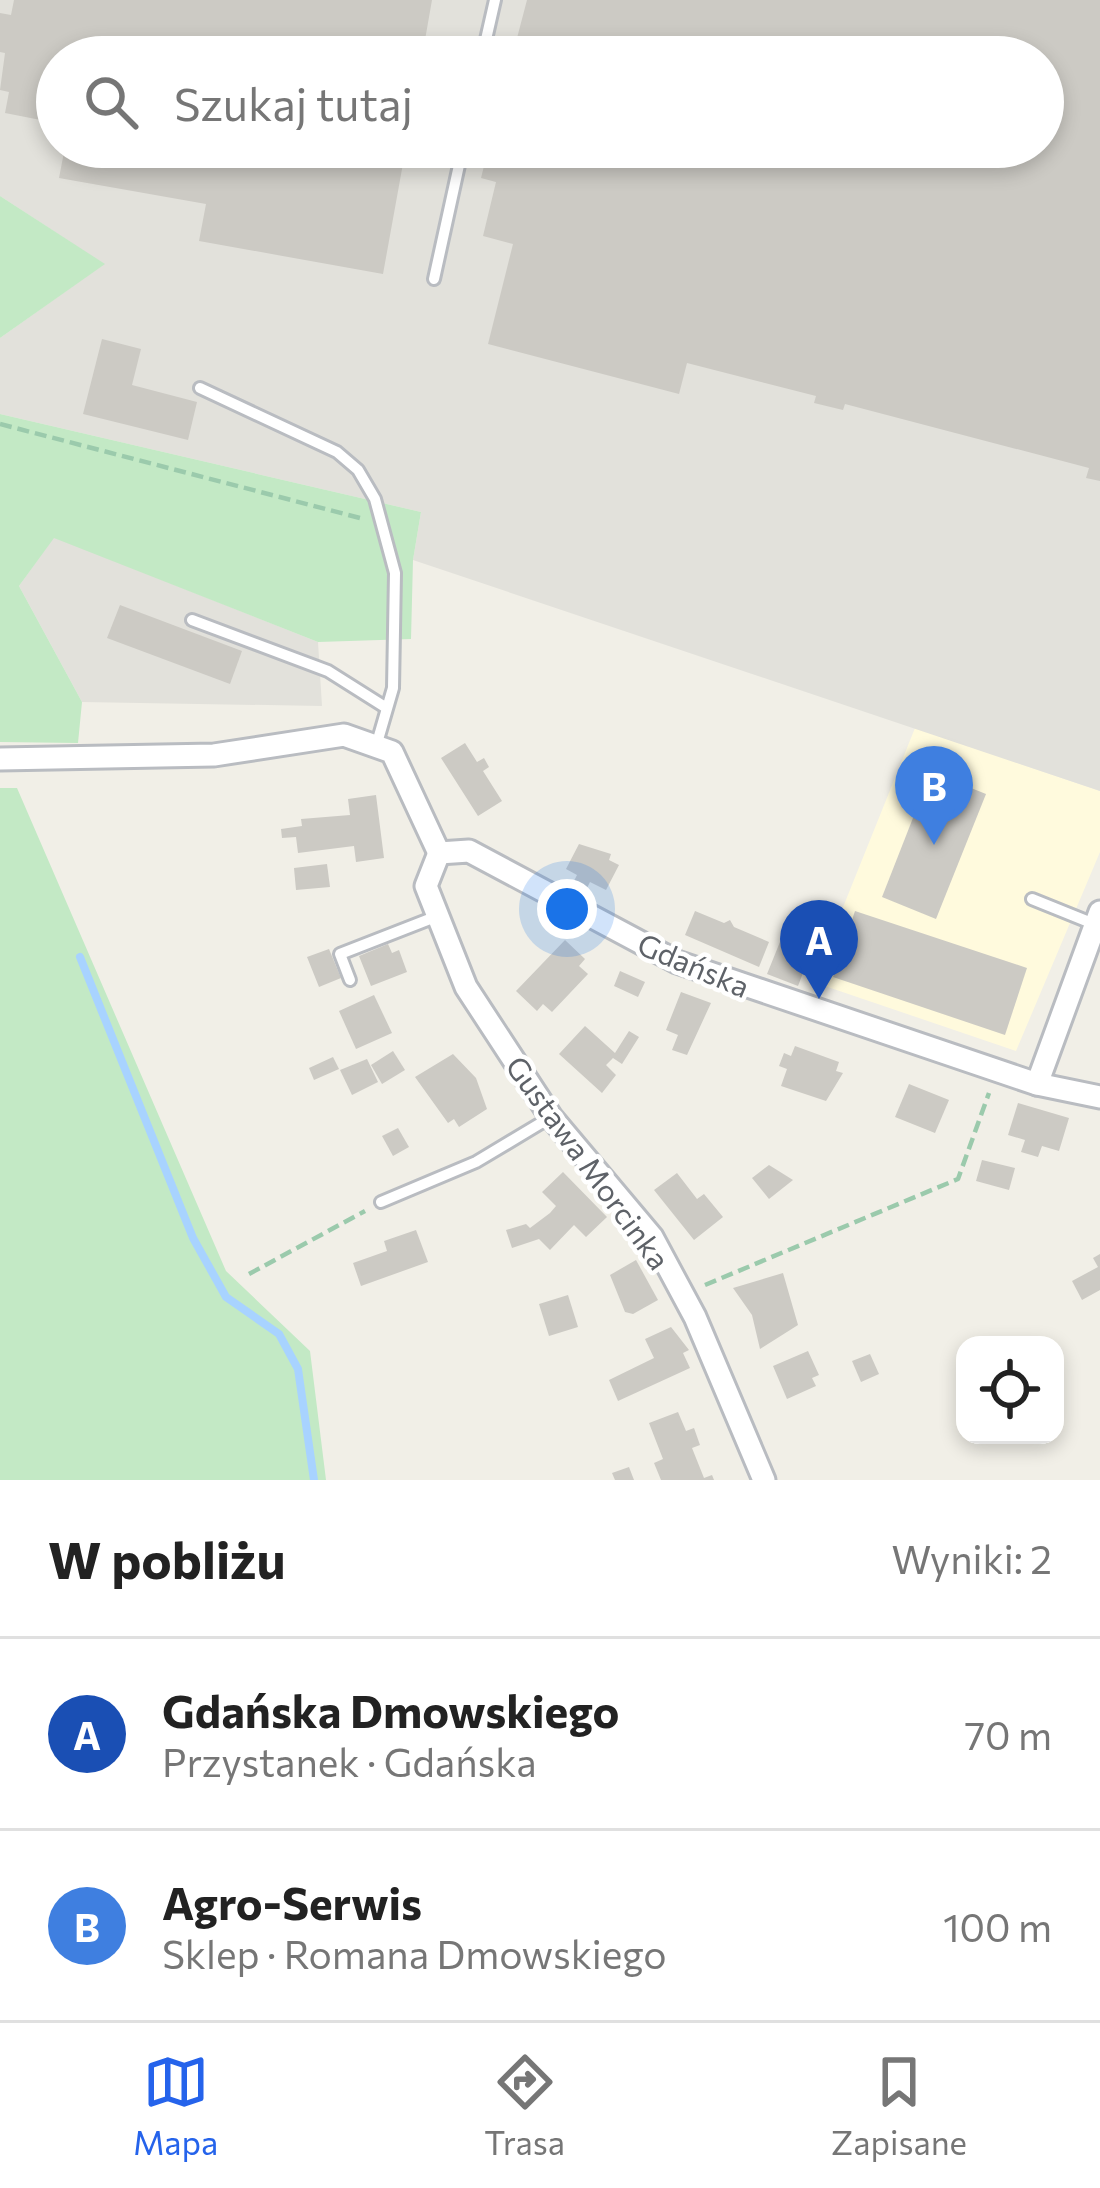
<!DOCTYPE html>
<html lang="pl">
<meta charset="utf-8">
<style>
:root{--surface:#fff;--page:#f2f2f2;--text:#222;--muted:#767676;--line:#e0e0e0;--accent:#2563eb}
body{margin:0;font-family:Commissioner,sans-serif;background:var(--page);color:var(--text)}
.controls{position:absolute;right:36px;bottom:36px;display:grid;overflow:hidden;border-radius:24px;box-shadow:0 6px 18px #0003}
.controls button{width:108px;height:108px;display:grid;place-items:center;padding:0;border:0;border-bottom:3px solid var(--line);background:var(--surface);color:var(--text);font:60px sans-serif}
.you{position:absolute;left:567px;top:909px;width:42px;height:42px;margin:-30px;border:9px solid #fff;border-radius:50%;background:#1a73e8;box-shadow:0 0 0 18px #1a73e833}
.badge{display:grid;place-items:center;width:78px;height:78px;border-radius:50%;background:var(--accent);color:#fff;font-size:39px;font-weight:700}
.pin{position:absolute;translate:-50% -99px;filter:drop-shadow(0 3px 6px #0008)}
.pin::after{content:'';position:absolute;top:63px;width:42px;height:36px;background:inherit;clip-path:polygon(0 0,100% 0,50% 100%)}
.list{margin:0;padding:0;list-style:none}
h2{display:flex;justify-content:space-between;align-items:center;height:156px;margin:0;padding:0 48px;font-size:51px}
h2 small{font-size:39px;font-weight:400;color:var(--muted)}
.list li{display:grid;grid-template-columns:78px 1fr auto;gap:36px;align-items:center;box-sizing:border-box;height:192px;padding:0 48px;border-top:3px solid var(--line)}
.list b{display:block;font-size:45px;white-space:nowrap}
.list p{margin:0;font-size:39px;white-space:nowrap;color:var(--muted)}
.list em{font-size:39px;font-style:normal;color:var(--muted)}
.icon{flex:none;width:66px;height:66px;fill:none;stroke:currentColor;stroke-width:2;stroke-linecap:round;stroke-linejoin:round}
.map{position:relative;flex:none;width:1100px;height:1480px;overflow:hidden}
.search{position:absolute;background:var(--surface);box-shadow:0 6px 18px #0003;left:36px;right:36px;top:36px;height:132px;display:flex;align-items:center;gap:30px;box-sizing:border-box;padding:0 42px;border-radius:66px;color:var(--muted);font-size:45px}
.sheet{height:540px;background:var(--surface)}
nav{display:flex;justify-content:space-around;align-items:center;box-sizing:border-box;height:168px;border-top:3px solid var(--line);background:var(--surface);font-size:33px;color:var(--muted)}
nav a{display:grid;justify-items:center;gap:6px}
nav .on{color:var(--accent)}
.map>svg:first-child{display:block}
.commercial{fill:#fffadd}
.industrial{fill:#e2e1db;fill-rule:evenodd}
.green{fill:#c3e9c5}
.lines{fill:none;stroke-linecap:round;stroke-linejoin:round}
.stream{stroke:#a8d3ff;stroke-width:8}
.building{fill:#cccac4}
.service-casing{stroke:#b9bcc1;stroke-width:16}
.minor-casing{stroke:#b9bcc1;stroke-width:27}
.path{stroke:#9bcaac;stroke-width:4.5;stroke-dasharray:12 6;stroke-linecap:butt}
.service{stroke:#fff;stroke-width:10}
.minor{stroke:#fff;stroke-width:21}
.labels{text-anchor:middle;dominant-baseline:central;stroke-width:9;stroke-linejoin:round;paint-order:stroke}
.street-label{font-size:30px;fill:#5e6268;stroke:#fff}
</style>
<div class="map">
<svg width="1100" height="1480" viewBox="0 0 1100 1480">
<rect width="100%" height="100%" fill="#f1efe7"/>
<path class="commercial" d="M915,728L1100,791V852L1016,1051L813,982Z"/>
<g class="industrial">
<path d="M0,0H1100V791L413,560L421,512L0,414V338L104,264L0,196ZM57,57H1043V147H57Z"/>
<path d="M54,537L318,642L322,706L82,702L19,586Z"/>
</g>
<g class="green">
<path d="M0,196L105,264L0,338Z"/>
<path d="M0,414L421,512L413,560L411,639L318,642L54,538L19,586L82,702L78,743L0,742Z"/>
<path d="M0,788H17L226,1271L310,1351L326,1480H0Z"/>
</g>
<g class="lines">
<path class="stream" d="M80,957L193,1238L226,1297L279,1334L298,1369L314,1480"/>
</g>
<g class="building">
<path d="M14,0H432L422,57H57L51,122L5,113L9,92L0,90L5,53L0,52V13L11,15Z"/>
<path d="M527,0H1100V481L1086,478L1089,468L845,404L843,410L814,403L816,396L687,363L679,394L488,344L513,244L483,236L496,182L481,178L484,166L473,163L478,147H1043V57H512Z"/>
<path d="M65,147H406L383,274L199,241L206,204L59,178Z"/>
<path d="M102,339L141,349L132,385L197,402L188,440L83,414Z"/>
<path d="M120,605L242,651L230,684L107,638Z"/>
<path d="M465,743L477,762L484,758L489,767L483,771L502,801L478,816L441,758Z"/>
<path d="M931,772L986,794L936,919L882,897Z"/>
<path d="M376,795L384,858L356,862L354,846L298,853L296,837L282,838L281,829L302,826L301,819L350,815L348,799Z"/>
<path d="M579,844L611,854L609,860L619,865L606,890L590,882L586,890L573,883L577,875L566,869Z"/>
<path d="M327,864L330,887L296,890L294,868Z"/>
<path d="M695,911L724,923L730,920L734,927L769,942L759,967L685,935Z"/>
<path d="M809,911L835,920L824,950L812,945L815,937L801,932Z"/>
<path d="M855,911L1027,968L1005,1035L833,977Z"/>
<path d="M782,937L797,943L791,959L806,965L798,986L767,974Z"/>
<path d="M565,940L585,959L579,966L588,974L552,1012L543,1004L537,1011L516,991Z"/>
<path d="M388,944L392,953L399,950L407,972L371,986L359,956Z"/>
<path d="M329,949L341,978L319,987L307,957Z"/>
<path d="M620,971L645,982L638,997L614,986Z"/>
<path d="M681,992L711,1003L687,1055L672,1050L678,1035L666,1030Z"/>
<path d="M374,995L392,1033L356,1049L339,1011Z"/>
<path d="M585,1026L615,1053L629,1031L639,1037L622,1064L613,1058L606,1065L616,1075L602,1093L559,1054Z"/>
<path d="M795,1046L839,1062L836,1071L843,1073L826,1101L781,1086L787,1069L779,1066L784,1053L791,1056Z"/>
<path d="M393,1051L405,1070L382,1084L371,1065Z"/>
<path d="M453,1054L476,1078L487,1109L459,1127L454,1119L448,1123L415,1077Z"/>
<path d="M333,1057L339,1069L314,1080L309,1068Z"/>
<path d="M367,1059L378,1082L352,1095L340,1070Z"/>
<path d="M909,1084L949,1100L935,1133L895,1117Z"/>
<path d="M1018,1103L1069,1118L1059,1151L1042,1146L1038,1157L1021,1152L1025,1140L1008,1135Z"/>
<path d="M398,1128L409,1147L393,1156L382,1136Z"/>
<path d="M982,1160L1015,1168L1009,1190L976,1181Z"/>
<path d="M769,1165L793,1180L769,1199L752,1178Z"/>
<path d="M563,1172L607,1217L586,1237L574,1225L550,1250L539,1239L512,1248L506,1230L526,1224L530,1228L550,1213L556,1206L542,1192Z"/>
<path d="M677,1173L697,1199L704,1194L723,1217L694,1240L654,1190Z"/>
<path d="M416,1230L428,1262L361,1286L353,1263L387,1251L384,1241Z"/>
<path d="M1100,1254V1290L1082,1300L1072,1281L1098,1267L1093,1258Z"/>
<path d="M636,1260L658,1300L633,1314L625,1312L610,1275Z"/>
<path d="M783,1273L798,1325L760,1349L752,1315L733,1288Z"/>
<path d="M568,1295L578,1327L549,1336L539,1304Z"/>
<path d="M671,1327L689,1350L683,1353L690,1368L618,1401L609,1380L654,1358L645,1339Z"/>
<path d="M808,1351L819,1375L812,1378L816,1386L787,1399L773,1366Z"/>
<path d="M870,1354L879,1374L861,1382L852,1361Z"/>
<path d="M678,1412L686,1431L694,1428L700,1445L692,1448L704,1478L712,1475L714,1480H661L654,1463L663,1459L649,1423Z"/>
<path d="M629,1467L634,1480H615L612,1473Z"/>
</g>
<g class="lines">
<g class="service-casing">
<g id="service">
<path d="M482,57L495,0"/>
<path d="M434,279L463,147"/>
<path d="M200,388L337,452L358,470L375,499L395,573L393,688L377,743"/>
<path d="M192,620L328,671L385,707"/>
<path d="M1032,899L1094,924"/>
<path d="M350,980L340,954L435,917"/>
<path d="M381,1202L476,1162L551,1117"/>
</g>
</g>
<g class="minor-casing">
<g id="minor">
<path d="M0,759L214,755L344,735L392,752L439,853"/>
<path d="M439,853L426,886L466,987L551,1117L652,1237L695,1317L764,1480"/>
<path d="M439,853L469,851L677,962L1037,1084L1100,1097"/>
<path d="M1037,1084L1100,912"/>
</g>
</g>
<g class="path">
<path d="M0,424L360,518"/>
<path d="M249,1274L365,1211"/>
<path d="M705,1285L958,1179L989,1093"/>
</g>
<use href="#service" class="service"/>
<use href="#minor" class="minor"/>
</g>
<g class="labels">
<g class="street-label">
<text transform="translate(694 964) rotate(23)">Gdańska</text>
<text transform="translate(589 1162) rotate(54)">Gustawa Morcinka</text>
</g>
</g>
</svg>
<div class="controls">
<button><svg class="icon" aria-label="locate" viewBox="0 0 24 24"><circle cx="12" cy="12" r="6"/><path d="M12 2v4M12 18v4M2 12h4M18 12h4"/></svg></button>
</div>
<div class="you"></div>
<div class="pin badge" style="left:819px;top:999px;background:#1a4fb4">A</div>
<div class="pin badge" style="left:934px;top:845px;background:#3f7fe0">B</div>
<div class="search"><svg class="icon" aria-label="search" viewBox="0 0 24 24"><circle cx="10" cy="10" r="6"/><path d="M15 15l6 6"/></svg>Szukaj tutaj</div>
</div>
<section class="sheet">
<h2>W pobliżu<small>Wyniki: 2</small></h2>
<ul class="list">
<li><span class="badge" style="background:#1a4fb4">A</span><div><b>Gdańska Dmowskiego</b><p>Przystanek · Gdańska</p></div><em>70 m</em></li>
<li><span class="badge" style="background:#3f7fe0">B</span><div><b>Agro-Serwis</b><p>Sklep · Romana Dmowskiego</p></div><em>100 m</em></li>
</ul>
</section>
<nav>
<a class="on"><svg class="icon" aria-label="map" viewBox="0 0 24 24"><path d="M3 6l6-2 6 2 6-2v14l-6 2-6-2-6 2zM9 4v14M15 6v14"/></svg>Mapa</a>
<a><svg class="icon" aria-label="directions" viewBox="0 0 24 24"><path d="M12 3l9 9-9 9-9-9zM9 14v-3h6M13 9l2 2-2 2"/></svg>Trasa</a>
<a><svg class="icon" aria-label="saved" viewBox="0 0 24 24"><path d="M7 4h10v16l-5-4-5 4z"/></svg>Zapisane</a>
</nav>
